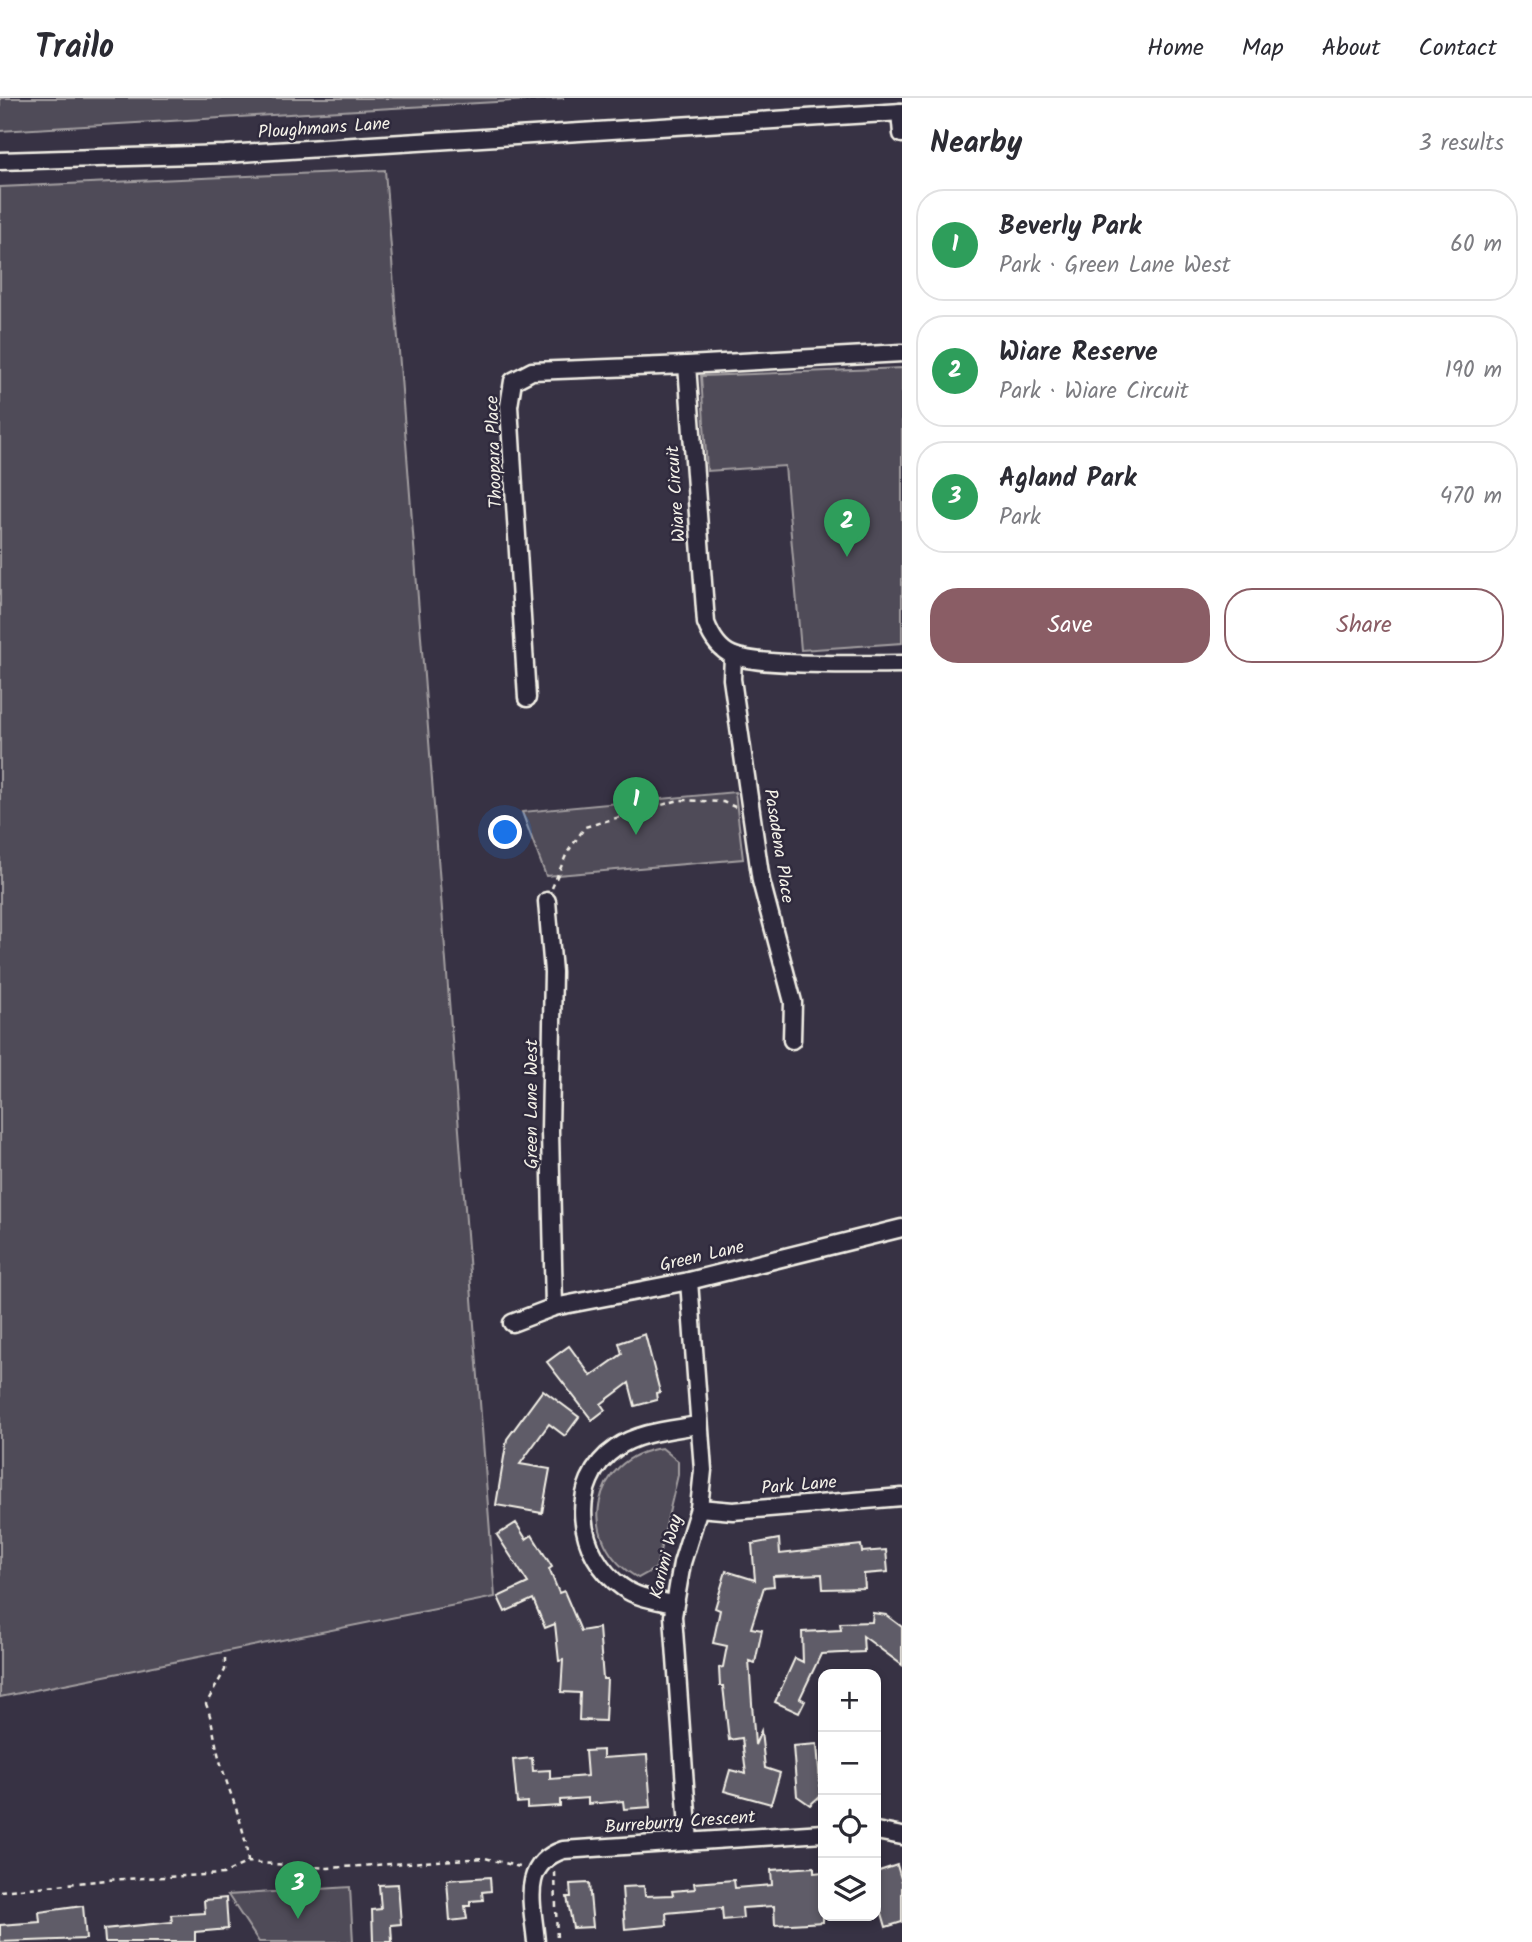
<!DOCTYPE html>
<meta charset="utf-8">
<style>
:root{--surface:#fff;--page:#f7f7f7;--text:#2b2b33;--muted:#7c7c81;--line:#e1e1e2;--accent:#8a5d65}
body{margin:0;font-family:Kalam,sans-serif;background:var(--page);color:var(--text)}
.controls{position:absolute;right:21px;bottom:21px;display:grid;overflow:hidden;border-radius:14px;box-shadow:0 4px 10px #0003}
.controls button{width:63px;height:63px;display:grid;place-items:center;padding:0;border:0;border-bottom:2px solid var(--line);background:var(--surface);color:var(--text);font:35px sans-serif}
.you{position:absolute;left:506px;top:735px;width:24px;height:24px;margin:-18px;border:5px solid #fff;border-radius:50%;background:#1a73e8;box-shadow:0 0 0 10px #1a73e833}
.badge{display:grid;place-items:center;width:46px;height:46px;border-radius:50%;background:var(--accent);color:#fff;font-size:23px;font-weight:700}
.pin{position:absolute;translate:-50% -58px;filter:drop-shadow(0 2px 4px #0008)}
.pin::after{content:'';position:absolute;top:37px;width:24px;height:21px;background:inherit;clip-path:polygon(0 0,100% 0,50% 100%)}
.list{margin:0;padding:0;list-style:none}
h2{display:flex;justify-content:space-between;align-items:center;height:91px;margin:0;padding:0 28px;font-size:30px}
h2 small{font-size:23px;font-weight:400;color:var(--muted)}
.list li{display:grid;grid-template-columns:46px 1fr auto;gap:21px;align-items:center;box-sizing:border-box;height:112px;margin:0 14px 14px;padding:0 14px;border:2px solid var(--line);border-radius:28px}
.list b{display:block;font-size:26px;white-space:nowrap}
.list p{margin:0;font-size:23px;white-space:nowrap;color:var(--muted)}
.list em{font-size:23px;font-style:normal;color:var(--muted)}
.actions{display:flex;gap:14px;padding:21px 28px}
.actions a{flex:1;padding:16px 0;border:2px solid var(--accent);border-radius:28px;text-align:center;font-size:24px;color:var(--accent)}
.actions .main{background:var(--accent);color:#fff}
.icon{flex:none;width:38px;height:38px;fill:none;stroke:currentColor;stroke-width:2;stroke-linecap:round;stroke-linejoin:round}
.map{position:relative;flex:none;width:902px;height:1844px;overflow:hidden}
header{display:flex;align-items:center;gap:42px;box-sizing:border-box;height:98px;padding:0 35px;background:var(--surface);border-bottom:2px solid var(--line)}
header strong{font-size:33px}
nav{display:flex;gap:38px;margin-inline-start:auto;font-size:24px}
main{display:flex}
aside{flex:1;background:var(--surface)}
.map>svg:first-child{display:block}
.green{fill:#504b59;stroke:#a29ea0;stroke-width:2}
.building{fill:#5f5c67;stroke:#f4f1e8;stroke-width:2}
.lines{fill:none;stroke-linecap:round;stroke-linejoin:round}
.minor-casing{stroke:#f4f1e8;stroke-width:21}
.path{stroke:#f4f1e8;stroke-width:2.5;stroke-dasharray:5 5;stroke-linecap:butt}
.minor{stroke:#2f2a3d;stroke-width:16}
.labels{text-anchor:middle;dominant-baseline:central;stroke-width:5;stroke-linejoin:round;paint-order:stroke}
.street-label{font-size:18px;fill:#f4f1e8;stroke:#2f2a3d}
</style>
<header>
<strong>Trailo</strong>
<nav><a>Home</a><a>Map</a><a>About</a><a>Contact</a></nav>
</header>
<main>
<div class="map">
<svg width="902" height="1844" viewBox="0 0 902 1844">
<rect width="100%" height="100%" fill="#373244"/>
<filter id="ink" filterUnits="userSpaceOnUse"><feTurbulence type="fractalNoise" baseFrequency=".0143" numOctaves="2"/><feDisplacementMap in="SourceGraphic" scale="14" xChannelSelector="R" yChannelSelector="G"/><feConvolveMatrix kernelMatrix="1 2 1 2 8 2 1 2 1" color-interpolation-filters="sRGB"/></filter>
<g filter="url(#ink)">
<g class="green">
<path d="M0,0H564L0,33Z"/>
<path d="M385,72L495,1499L0,1599V89Z"/>
<path d="M902,270V545L801,552L785,368L707,373L701,278Z"/>
<path d="M735,694L743,761L546,778L522,714Z"/>
<path d="M662,1350L678,1363V1377L656,1470L638,1480C575,1445 590,1359 662,1350Z"/>
<path d="M350,1789L353,1844H259L228,1797Z"/>
</g>
<g class="building">
<path d="M645,1236L660,1294L656,1295L657,1302L635,1308L629,1285L601,1306L605,1312L592,1322L547,1264L569,1248L591,1278L622,1256L619,1245Z"/>
<path d="M543,1292L579,1319L565,1338L549,1326L520,1366L550,1371L542,1415L496,1407L507,1341Z"/>
<path d="M516,1425L526,1441L532,1437L552,1469L549,1471L559,1495L564,1493L581,1533L599,1530L603,1581H607L605,1623L579,1622L580,1595L561,1594L563,1562L559,1563L555,1526L545,1530L533,1501L505,1514L498,1499L528,1485L497,1437Z"/>
<path d="M779,1441L780,1456L861,1447L862,1454L886,1452L888,1474L864,1476L865,1490L823,1491L822,1476L773,1478L774,1488L764,1489L751,1530L762,1532L755,1565L749,1563L755,1647L761,1633L765,1670L780,1675L771,1706L724,1693L730,1672L746,1676L742,1640L729,1642L723,1588H720L719,1570L723,1569L727,1548L713,1545L720,1512L715,1510L726,1473L755,1482L752,1446Z"/>
<path d="M873,1515L886,1517L902,1529V1567L863,1538L864,1554L821,1556L800,1600L805,1603L799,1615L775,1604L795,1560L803,1564L802,1534L841,1532L840,1525L872,1524Z"/>
<path d="M817,1646L821,1697L810,1707L797,1698L793,1648Z"/>
<path d="M603,1652V1660L647,1657L651,1709L624,1711L623,1703L588,1706V1700L560,1702V1708L527,1710V1704L517,1705L513,1662L532,1660L533,1673L550,1672V1681L587,1678L585,1653Z"/>
<path d="M897,1767L902,1784V1824L886,1829L876,1794V1774Z"/>
<path d="M814,1769V1775L823,1774V1824L775,1827L774,1808L742,1810L743,1820L723,1822L722,1810L666,1815L667,1827L625,1831L622,1789L644,1788L645,1798L673,1797L672,1793L695,1791L694,1785L734,1782L735,1790L772,1787L771,1772Z"/>
<path d="M490,1779L491,1793L482,1794L483,1802L470,1803V1808H465L467,1821L450,1823L447,1782Z"/>
<path d="M589,1785L593,1829L573,1830L567,1799H571L570,1786Z"/>
<path d="M398,1786L401,1826L391,1827L392,1844H373L372,1812L381,1811L379,1787Z"/>
<path d="M226,1800L228,1831L195,1834V1844H105L104,1831L172,1824L171,1817L205,1815L204,1802Z"/>
<path d="M83,1808L86,1841L0,1844V1827L40,1824L39,1814Z"/>
</g>
<g class="lines">
<g class="minor-casing">
<g id="minor">
<path d="M900,14L902,36"/>
<path d="M0,63L225,56L902,14"/>
<path d="M902,255L687,267L706,525C711,538 718,551 732,557C761,569 867,566 902,566"/>
<path d="M733,558L732,581L761,783L793,904L792,942"/>
<path d="M527,600L509,308L513,283L532,273L687,267"/>
<path d="M547,803L553,874L550,1033L554,1209"/>
<path d="M689,1183L703,1372L699,1410L682,1465L673,1518L689,1744"/>
<path d="M512,1225L554,1209L689,1183L902,1130"/>
<path d="M699,1410L733,1413L902,1399"/>
<path d="M673,1506C656,1502 637,1500 622,1489C577,1458 566,1384 616,1350C639,1334 670,1332 698,1327"/>
<path d="M876,1733L902,1738"/>
<path d="M536,1844C533,1807 519,1767 563,1752L823,1735"/>
</g>
</g>
<g class="path">
<path d="M552,790L567,755L585,729L679,702L723,704L735,709"/>
<path d="M225,1560V1572L206,1606C213,1623 214,1641 219,1659C229,1697 245,1724 248,1764"/>
<path d="M555,1774L557,1844"/>
<path d="M0,1793L106,1782L223,1776L248,1764L328,1770L485,1760L520,1769"/>
</g>
<use href="#minor" class="minor"/>
</g>
</g>
<g class="labels">
<g class="street-label">
<text transform="translate(324 31) rotate(-4)">Ploughmans Lane</text>
<text transform="translate(495 354) rotate(-92)">Thoopara Place</text>
<text transform="translate(677 396) rotate(-94)">Wiare Circuit</text>
<text transform="translate(778 748) rotate(81)">Pasadena Place</text>
<text transform="translate(532 1006) rotate(-90)">Green Lane West</text>
<text transform="translate(702 1159) rotate(-13)">Green Lane</text>
<text transform="translate(799 1388) rotate(-5)">Park Lane</text>
<text transform="translate(667 1459) rotate(-76)">Karimi Way</text>
<text transform="translate(680 1725) rotate(-4)">Burreburry Crescent</text>
</g>
</g>
</svg>
<div class="controls">
<button>+</button>
<button>−</button>
<button><svg class="icon" aria-label="locate" viewBox="0 0 24 24"><circle cx="12" cy="12" r="6"/><path d="M12 2v4M12 18v4M2 12h4M18 12h4"/></svg></button>
<button><svg class="icon" aria-label="layers" viewBox="0 0 24 24"><path d="M12 4l9 5-9 5-9-5zM3 14l9 5 9-5"/></svg></button>
</div>
<div class="you"></div>
<div class="pin badge" style="left:636px;top:737px;background:#2e9e5b">1</div>
<div class="pin badge" style="left:847px;top:459px;background:#2e9e5b">2</div>
<div class="pin badge" style="left:298px;top:1821px;background:#2e9e5b">3</div>
</div>
<aside>
<h2>Nearby<small>3 results</small></h2>
<ul class="list">
<li><span class="badge" style="background:#2e9e5b">1</span><div><b>Beverly Park</b><p>Park · Green Lane West</p></div><em>60 m</em></li>
<li><span class="badge" style="background:#2e9e5b">2</span><div><b>Wiare Reserve</b><p>Park · Wiare Circuit</p></div><em>190 m</em></li>
<li><span class="badge" style="background:#2e9e5b">3</span><div><b>Agland Park</b><p>Park</p></div><em>470 m</em></li>
</ul>
<div class="actions"><a class="main">Save</a><a>Share</a></div>
</aside>
</main>
